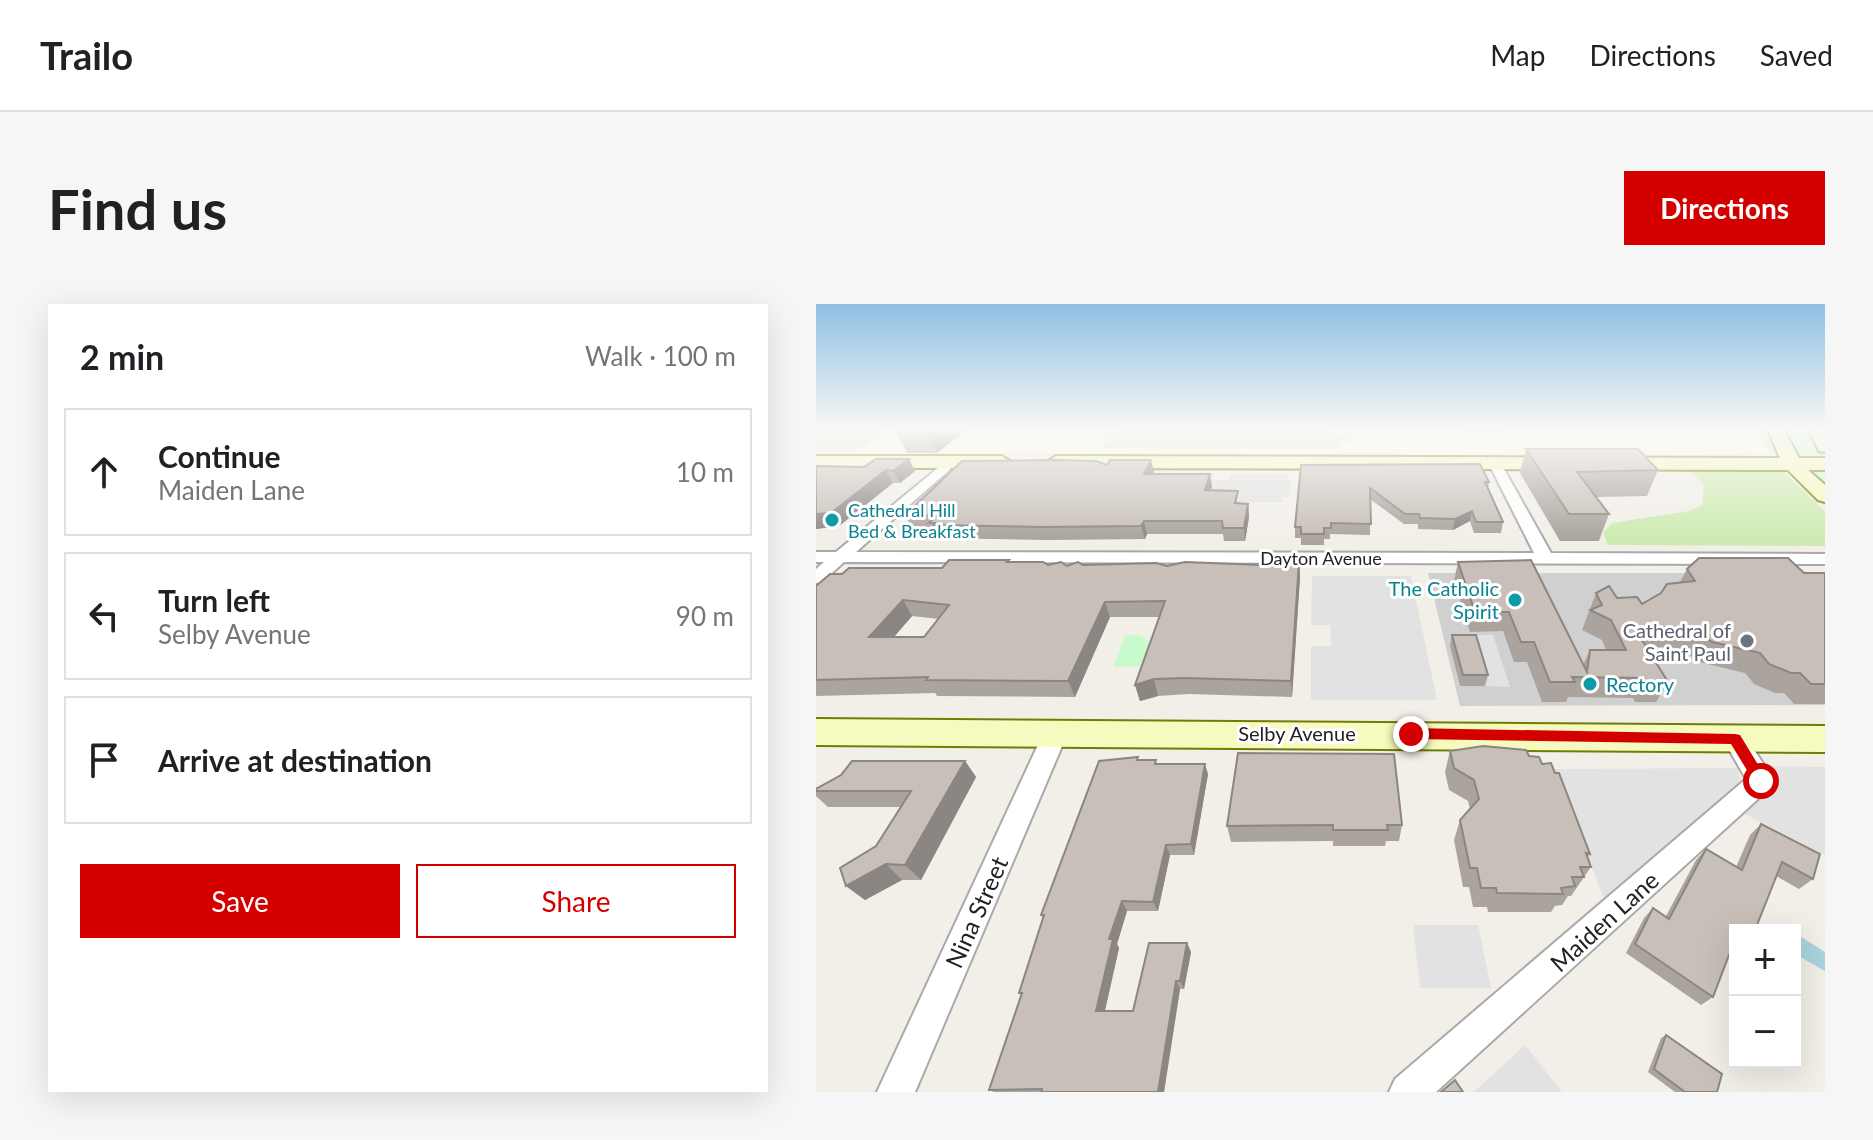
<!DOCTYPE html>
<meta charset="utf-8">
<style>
:root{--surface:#fff;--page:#f6f6f6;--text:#202124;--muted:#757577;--line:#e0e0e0;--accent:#d40000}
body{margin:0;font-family:Lato,sans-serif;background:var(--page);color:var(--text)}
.controls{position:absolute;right:24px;bottom:24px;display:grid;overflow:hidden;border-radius:0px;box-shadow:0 8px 32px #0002}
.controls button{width:72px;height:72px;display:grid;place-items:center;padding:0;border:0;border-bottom:2px solid var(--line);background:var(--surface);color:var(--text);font:40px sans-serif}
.stop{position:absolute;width:24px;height:24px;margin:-18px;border:6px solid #d40000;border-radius:50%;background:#fff}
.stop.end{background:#d40000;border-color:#fff;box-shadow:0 2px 8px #0008}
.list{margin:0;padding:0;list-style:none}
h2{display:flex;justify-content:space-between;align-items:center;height:104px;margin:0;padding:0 32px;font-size:34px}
h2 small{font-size:26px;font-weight:400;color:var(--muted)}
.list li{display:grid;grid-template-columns:52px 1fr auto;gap:24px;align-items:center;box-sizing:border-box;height:128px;margin:0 16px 16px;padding:0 16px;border:2px solid var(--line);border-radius:0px}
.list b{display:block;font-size:30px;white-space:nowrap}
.list p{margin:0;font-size:26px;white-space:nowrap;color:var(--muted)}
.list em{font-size:26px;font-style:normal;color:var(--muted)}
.actions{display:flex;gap:16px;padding:24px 32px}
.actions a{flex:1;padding:18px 0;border:2px solid var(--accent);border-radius:0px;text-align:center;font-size:28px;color:var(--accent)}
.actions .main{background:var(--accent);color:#fff}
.icon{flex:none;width:44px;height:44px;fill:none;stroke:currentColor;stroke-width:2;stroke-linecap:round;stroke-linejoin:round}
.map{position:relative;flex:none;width:1009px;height:788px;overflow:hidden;border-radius:0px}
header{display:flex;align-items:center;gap:48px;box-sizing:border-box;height:112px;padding:0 40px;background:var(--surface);border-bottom:2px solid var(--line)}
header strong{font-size:38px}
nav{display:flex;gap:44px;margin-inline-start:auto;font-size:28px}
.intro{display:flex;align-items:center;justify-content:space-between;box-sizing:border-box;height:192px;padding:0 48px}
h1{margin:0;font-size:56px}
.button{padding:20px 36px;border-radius:0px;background:var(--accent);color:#fff;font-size:28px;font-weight:700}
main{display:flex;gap:48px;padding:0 48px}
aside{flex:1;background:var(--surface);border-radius:0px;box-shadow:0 8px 32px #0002}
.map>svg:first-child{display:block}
.education{fill:#ffffe5}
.religious{fill:#d0d0d0}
.grass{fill:#cdebb0}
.park{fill:#c8facc}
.parking{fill:#e2e2e2}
.water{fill:#aad3df}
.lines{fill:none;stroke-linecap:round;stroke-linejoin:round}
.street-casing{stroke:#a9a9a9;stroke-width:4}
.secondary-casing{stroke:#707d05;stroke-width:4}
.street{fill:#fff;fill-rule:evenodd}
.secondary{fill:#f7fabf;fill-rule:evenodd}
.wall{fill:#aba49e;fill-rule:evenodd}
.shaded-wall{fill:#8b8681}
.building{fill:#c7bfb8;stroke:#8b8681;stroke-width:2;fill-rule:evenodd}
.route{fill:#d40000}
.culture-dot{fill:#0f9aa8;stroke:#fff;stroke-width:3}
.worship-dot{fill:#6b7280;stroke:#fff;stroke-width:3}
.labels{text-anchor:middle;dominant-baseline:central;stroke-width:6;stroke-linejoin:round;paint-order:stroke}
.far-culture-label{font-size:18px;fill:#0d838f;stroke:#fff;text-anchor:start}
.far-street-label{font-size:18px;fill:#222;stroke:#fff}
.culture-label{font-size:20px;fill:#0d838f;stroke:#fff;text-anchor:end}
.worship-label{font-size:20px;fill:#5b616d;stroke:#fff;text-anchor:end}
.street-label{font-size:20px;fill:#222;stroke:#fff}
.near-street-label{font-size:24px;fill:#222;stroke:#fff}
</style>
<header>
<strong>Trailo</strong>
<nav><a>Map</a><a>Directions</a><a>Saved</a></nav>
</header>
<div class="intro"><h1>Find us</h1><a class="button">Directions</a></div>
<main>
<aside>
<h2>2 min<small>Walk · 100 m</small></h2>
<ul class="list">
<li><svg class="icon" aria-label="ahead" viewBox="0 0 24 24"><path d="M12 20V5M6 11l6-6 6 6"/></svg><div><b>Continue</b><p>Maiden Lane</p></div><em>10 m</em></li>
<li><svg class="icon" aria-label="left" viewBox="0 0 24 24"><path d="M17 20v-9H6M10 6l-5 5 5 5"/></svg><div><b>Turn left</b><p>Selby Avenue</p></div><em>90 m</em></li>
<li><svg class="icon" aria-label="arrive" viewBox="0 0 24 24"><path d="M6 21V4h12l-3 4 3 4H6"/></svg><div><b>Arrive at destination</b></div></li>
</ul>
<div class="actions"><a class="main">Save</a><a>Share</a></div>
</aside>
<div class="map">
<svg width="1009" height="788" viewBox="0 0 1009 788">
<rect width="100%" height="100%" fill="#f2efe9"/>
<path class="education" d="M0,126H945L953,151L0,149Z"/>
<path class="religious" d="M612,269H1009V401L644,402Z"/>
<path class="grass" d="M874,167H967L1009,207V242L792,241L787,229L796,219L873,207L886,201L888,181Z"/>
<g class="park">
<path d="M940,126H1009V202L971,168Z"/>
<path d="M309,331H325L335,340L327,363H297Z"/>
</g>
<g class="parking">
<path d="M0,126H72L40,147H0Z"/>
<path d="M299,126H514L537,137L523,139V145L286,144Z"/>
<path d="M369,170H399L397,176H413L415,170H470L475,177L473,193H467L466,198H406L393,192L396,181H365Z"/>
<path d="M496,272H595L621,396H495V342H515L514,321H495Z"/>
<path d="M654,331H677L694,383L669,382Z"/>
<path d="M950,462L1009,463V551L927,509L962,481Z"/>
<path d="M922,464L924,480L790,600L738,465Z"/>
<path d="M597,621H662L675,684H604Z"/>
<path d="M709,741L746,788H658Z"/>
</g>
<path class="water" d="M979,629L1009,648V667L979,650Z"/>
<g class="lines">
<g class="street-casing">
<g id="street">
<path d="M134,154L139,155V161L40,248L718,249L672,158L678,154L684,158L735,249L1009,250V260L28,258L6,278L0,279V265L8,258H0V248H20Z"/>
<path d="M240,419L248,422L252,428L99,788H61L228,428L232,422Z"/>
<path d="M919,426L927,429L954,470L958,477L954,484L620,788H573L579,775L930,475L907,435L911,429Z"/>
</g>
</g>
<g class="secondary-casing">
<g id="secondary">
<path d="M952,126H968L983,154H1009V166H992L1009,181V198L1002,196L972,166L240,164L231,158L240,152L964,154Z"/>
<path d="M993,126H1009V148L1003,147Z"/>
<path d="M0,152H186L195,158L186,164H0Z"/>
<path d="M0,415L1009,422V448L0,441Z"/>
</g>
</g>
<use href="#street" class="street"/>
<use href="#secondary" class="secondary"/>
</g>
<g class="wall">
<path d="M79,126H150L121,149H91Z"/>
<path d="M616,126H685V128Z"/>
<path d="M710,145L842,166L831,192L780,193L793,210L783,237H744L704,169Z"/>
<path d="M291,161L338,168L337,170L396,182L395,187L424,199L432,200L433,213L429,237H408L407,230H331L329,235L232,236L125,234L123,232H120L116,225L96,224L89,211Z"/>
<path d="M485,161L673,178L672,184L687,218L685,229H658L654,217L637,226L602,225V220H588L554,195V231L514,230V235H508V241H485V234H479V223Z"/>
<path d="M0,162L99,167L84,179H77L23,222L0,225Z"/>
<path d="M194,258L251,262L446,261L483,258L484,273L476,393L373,390L342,392L324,397L319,381L343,313H294L259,393L121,392L119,389L0,392V282L26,270ZM96,312L123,315L108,333H78Z"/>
<path d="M642,258L767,361L774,346H790L786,336L766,326L780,289L826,300L864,278L871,265L1009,269V400H978L968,389H959L938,380L929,369L883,358L873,350L855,343H830L852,378L840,398H819L817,394L752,393L750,398H726L711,358H698L687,327L654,328L638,277Z"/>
<path d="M636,331L672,371L669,382H644L634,342Z"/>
<path d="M634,447L713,452L726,460L774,550L771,554L775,563L755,592H752L746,601L739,602L735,608H672L671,603H657L653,583H647L638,536L644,516L654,505L652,497L633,486L629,468Z"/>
<path d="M323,456L392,470L378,551H354L342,607H311L301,640L303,644L289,707H317L371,639L375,648L368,685H364L348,788H178L173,786L205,691L203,689L227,614L225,611Z"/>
<path d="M149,457L160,473L105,576H86L49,596L30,582L60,542L85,503H12L0,492V485Z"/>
<path d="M945,520L997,575L983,585L960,572L938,626H919V637L897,693L885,701L810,649L828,614L837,604L850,612L880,556L890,545L920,563L934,531Z"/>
<path d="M586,521L583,537H570L569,542H517V537L415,538L411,522Z"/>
<path d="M850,731L901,788H859L832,768L845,734Z"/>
</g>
<g class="shaded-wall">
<path d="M110,126H150L121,149Z"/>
<path d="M93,155L99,167L84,179L77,167Z"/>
<path d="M335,156L338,168L331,182L328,170Z"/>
<path d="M70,166L77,179L23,222L0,225V210Z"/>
<path d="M394,170L396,182L391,199L389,186Z"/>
<path d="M432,200L433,213L429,237L428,224Z"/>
<path d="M656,207L654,217L637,226L639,215Z"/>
<path d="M328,217L331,230L329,235L325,222Z"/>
<path d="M483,258L484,273L476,393L475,377Z"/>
<path d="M87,296L96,312L64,349L53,333Z"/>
<path d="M289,298L294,313L259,393L252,377Z"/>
<path d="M338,375L342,392L324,397L319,381Z"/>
<path d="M149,457L160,473L105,576L89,561Z"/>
<path d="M389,460L392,470L378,551L375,540Z"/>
<path d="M350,541L354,551L342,607L337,598Z"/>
<path d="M70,560L86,576L49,596L30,582Z"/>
<path d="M306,597L311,607L301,640L303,644L287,715L280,707L293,635Z"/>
<path d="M371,639L375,648L368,685L364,677Z"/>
<path d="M360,677L364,685L348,788H342Z"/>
</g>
<g class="building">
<path d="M710,145H822L842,166L761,168L793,210H753Z"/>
<path d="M60,155H93L77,167L70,166L15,209L0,210V162L48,163Z"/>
<path d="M240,156L280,157L291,161L294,156H335L328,170H394L389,186L422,187L419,199L432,200L428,224H407L406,217H328L325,222L227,223L118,221L120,219H113L120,212L89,211L146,157Z"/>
<path d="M664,160L673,178H669L687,218H660L656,207L639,215L604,214L603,210H589L554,184L555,220L515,219V224H508V230H485V223H479L485,161Z"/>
<path d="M883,254H972L988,269H1009V380H995L984,369H975L953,360L944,349L896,338L885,330L867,323H818L852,378H831L828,374L756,373L759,378H734L718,338H705L693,308H659L642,258L715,256L771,368L774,346H810L795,316L774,306L786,301L780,289L793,282L801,294L821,293L826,300L845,289L851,280L879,277L871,265Z"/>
<path d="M133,256H193L191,258H227L232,261L245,258L251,262L262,258L267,261L340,259L351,262L369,258L446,261L483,258L475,377L370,374L338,375L319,381L349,297L289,298L252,377L110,376L112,373L0,376V282L14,270H26L33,264H126ZM87,296L133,301L108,333H53Z"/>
<path d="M636,331H660L672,371H647Z"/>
<path d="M667,442L710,446L713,452L723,453L726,460L735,459L739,469H743L774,550L770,549L775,563H764L768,573H756L759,582L745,584L747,590L681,589L680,584H665L661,564H654L644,516L663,495L658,476L638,464L634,447Z"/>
<path d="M422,449L578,450L586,521H571L572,526H517V521L411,522Z"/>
<path d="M322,453L321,456H340L339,460H389L375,540L350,541L337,598L306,597L293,635H297L280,707H317L333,639H371L364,677H360L342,788H225L226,785L173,786L206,689H203L228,611H225L283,457Z"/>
<path d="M36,457H149L89,561L70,560L30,582L24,564L60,542L95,487H0V485L25,471Z"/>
<path d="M945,520L1004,550L997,575L966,558L939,626H928L924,623L923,626H919V635L897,693L819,640L837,604L853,615L890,545L926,566Z"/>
<path d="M850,731L906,770L901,788H869L838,765Z"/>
<path d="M639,776L647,788H625Z"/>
</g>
<linearGradient id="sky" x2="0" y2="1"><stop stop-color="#8fc0e4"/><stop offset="0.53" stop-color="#f9f8f5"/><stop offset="1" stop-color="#f9f8f5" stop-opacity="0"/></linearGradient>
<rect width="1009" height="236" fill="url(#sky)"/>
<path class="route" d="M595,424L919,430L924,431L952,477L945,483L940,481L915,440L595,435L588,430Z"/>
<g class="culture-dot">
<circle cx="16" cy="216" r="8"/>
<circle cx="699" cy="296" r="8"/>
<circle cx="774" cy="380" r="8"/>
</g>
<circle class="worship-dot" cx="931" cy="337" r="8"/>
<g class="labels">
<g class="far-culture-label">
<text x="32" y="206">Cathedral Hill<tspan x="32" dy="21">Bed &amp; Breakfast</tspan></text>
</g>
<g class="far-street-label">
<text x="505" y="254">Dayton Avenue</text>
</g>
<g class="culture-label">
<text x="683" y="284">The Catholic<tspan x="683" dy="23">Spirit</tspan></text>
<text x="790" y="380" text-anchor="start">Rectory</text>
</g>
<g class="worship-label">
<text x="915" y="326">Cathedral of<tspan x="915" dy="23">Saint Paul</tspan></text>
</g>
<g class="street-label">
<text x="481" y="429">Selby Avenue</text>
</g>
<g class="near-street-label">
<text transform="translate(160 608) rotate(-66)">Nina Street</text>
<text transform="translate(788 617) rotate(-42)">Maiden Lane</text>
</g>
</g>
</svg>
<div class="controls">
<button>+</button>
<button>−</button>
</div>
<div class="stop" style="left:945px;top:477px"></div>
<div class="stop end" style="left:595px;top:430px"></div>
</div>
</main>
